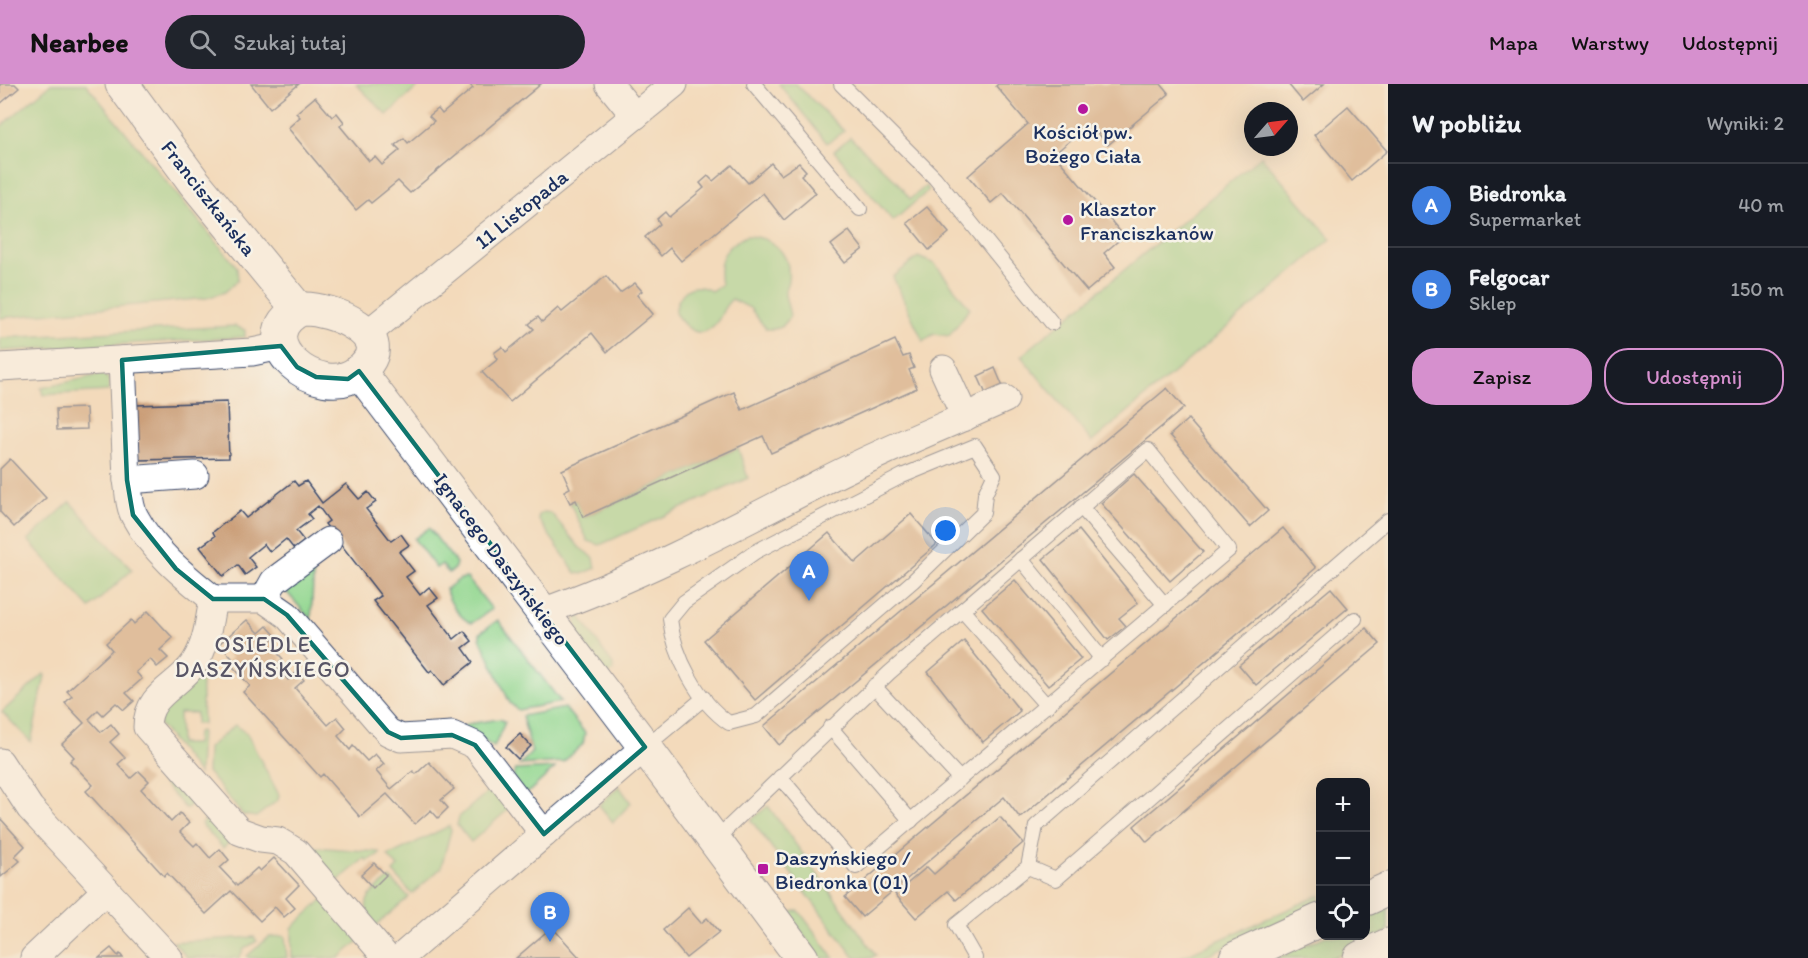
<!DOCTYPE html>
<html lang="pl">
<meta charset="utf-8">
<style>
:root{--surface:#171b24;--page:#20242c;--text:#f1f3f6;--muted:#9ea1a6;--line:#363941;--accent:#d690ce}
body{margin:0;font-family:Itim,sans-serif;background:var(--page);color:var(--text)}
.controls{position:absolute;right:18px;bottom:18px;display:grid;overflow:hidden;border-radius:12px;box-shadow:0 6px 24px #0002}
.controls button{width:54px;height:54px;display:grid;place-items:center;padding:0;border:0;border-bottom:2px solid var(--line);background:var(--surface);color:var(--text);font:30px sans-serif}
.compass{position:absolute;left:1244px;top:18px;width:54px;height:54px;border-radius:50%;background:var(--surface);box-shadow:0 6px 24px #0002;rotate:62deg}
.you{position:absolute;left:946px;top:447px;width:21px;height:21px;margin:-15px;border:4px solid #fff;border-radius:50%;background:#1a73e8;box-shadow:0 0 0 9px #1a73e833}
.badge{display:grid;place-items:center;width:39px;height:39px;border-radius:50%;background:var(--accent);color:#fff;font-size:20px;font-weight:700}
.pin{position:absolute;translate:-50% -50px;filter:drop-shadow(0 2px 3px #0008)}
.pin::after{content:'';position:absolute;top:32px;width:21px;height:18px;background:inherit;clip-path:polygon(0 0,100% 0,50% 100%)}
.list{margin:0;padding:0;list-style:none}
h2{display:flex;justify-content:space-between;align-items:center;height:78px;margin:0;padding:0 24px;font-size:26px}
h2 small{font-size:20px;font-weight:400;color:var(--muted)}
.list li{display:grid;grid-template-columns:39px 1fr auto;gap:18px;align-items:center;box-sizing:border-box;height:84px;padding:0 24px;border-top:2px solid var(--line)}
.list b{display:block;font-size:22px;white-space:nowrap}
.list p{margin:0;font-size:20px;white-space:nowrap;color:var(--muted)}
.list em{font-size:20px;font-style:normal;color:var(--muted)}
.actions{display:flex;gap:12px;padding:18px 24px}
.actions a{flex:1;padding:14px 0;border:2px solid var(--accent);border-radius:24px;text-align:center;font-size:21px;color:var(--accent)}
.actions .main{background:var(--accent);color:#111}
.icon{flex:none;width:33px;height:33px;fill:none;stroke:currentColor;stroke-width:2;stroke-linecap:round;stroke-linejoin:round}
.map{position:relative;flex:none;width:1388px;height:874px;overflow:hidden}
header{display:flex;align-items:center;gap:36px;box-sizing:border-box;height:84px;padding:0 30px;background:var(--accent);color:#111}
header strong{font-size:28px}
nav{display:flex;gap:33px;margin-inline-start:auto;font-size:21px}
.search{width:420px;height:54px;background:var(--page);display:flex;align-items:center;gap:15px;box-sizing:border-box;padding:0 21px;border-radius:33px;color:var(--muted);font-size:22px}
main{display:flex}
aside{flex:1;background:var(--surface)}
.map>svg:first-child{display:block}
.green{fill:#92d790;stroke:#568377;stroke-width:1.5}
.building{fill:#c99b75}
.lines{fill:none;stroke-linecap:round;stroke-linejoin:round}
.service-casing{stroke:#3b496c;stroke-width:16}
.minor-casing{stroke:#3b496c;stroke-width:29}
.tertiary-casing{stroke:#3b496c;stroke-width:35}
.service{stroke:#fff;stroke-width:14}
.minor{stroke:#fff;stroke-width:27}
.tertiary{stroke:#fff;stroke-width:33}
.marked{fill:none;stroke:#0f766e;stroke-width:4.5;stroke-linejoin:round}
.poi-dot{fill:#b5179e;stroke:#f7f3e8;stroke-width:2}
.labels{text-anchor:middle;dominant-baseline:central;stroke-width:5;stroke-linejoin:round;paint-order:stroke}
.poi-label{font-size:21px;fill:#1b2f5e;stroke:#f7f3e8;text-anchor:start}
.street-label{font-size:21px;fill:#1b2f5e;stroke:#f7f3e8}
.neighbourhood-label{font-size:22px;letter-spacing:1.5px;fill:#585566;stroke:#f7f3e8}
</style>
<header>
<strong>Nearbee</strong>
<div class="search"><svg class="icon" aria-label="search" viewBox="0 0 24 24"><circle cx="10" cy="10" r="6"/><path d="M15 15l6 6"/></svg>Szukaj tutaj</div>
<nav><a>Mapa</a><a>Warstwy</a><a>Udostępnij</a></nav>
</header>
<main>
<div class="map">
<svg width="1388" height="874" viewBox="0 0 1388 874">
<rect width="100%" height="100%" fill="#f7f3e8"/>
<filter id="ink" filterUnits="userSpaceOnUse"><feTurbulence type="fractalNoise" baseFrequency=".0167" numOctaves="2"/><feDisplacementMap in="SourceGraphic" scale="12" xChannelSelector="R" yChannelSelector="G"/><feConvolveMatrix kernelMatrix="1 2 1 2 8 2 1 2 1" color-interpolation-filters="sRGB"/></filter>
<filter id="wash" filterUnits="userSpaceOnUse"><feTurbulence type="fractalNoise" baseFrequency=".008" numOctaves="4" result="noise"/><feDisplacementMap in="SourceGraphic" scale="24" xChannelSelector="R" yChannelSelector="G"/><feGaussianBlur stdDeviation="1.35" result="paint"/><feColorMatrix in="noise" values="0 0 0 0 0 0 0 0 0 0 0 0 0 0 0 0 0 1.4 0 .05"/><feComposite in="paint" operator="in"/></filter>
<g filter="url(#wash)">
<rect width="100%" height="100%" fill="#f3dabb"/>
<g class="green">
<path d="M51,0H86L237,183L238,196L225,208L207,214L0,234V43Z"/>
<path d="M356,0H421L387,31Z"/>
<path d="M779,0H796L844,47L827,59Z"/>
<path d="M850,53L897,98L910,115L926,102L929,106L893,137L834,67Z"/>
<path d="M1261,72L1331,155L1092,358L1021,272Z"/>
<path d="M746,152C771,152 792,169 788,196C788,200 784,205 785,210C786,217 789,225 790,232C784,243 779,246 766,245L750,224L732,215C720,226 724,230 716,239C700,258 685,244 675,229C678,208 691,196 711,207L721,201C717,176 723,163 746,152Z"/>
<path d="M918,173L935,180L970,224L949,252L934,250L923,257L893,193Z"/>
<path d="M235,242L245,246V253L0,267V254Z"/>
<path d="M103,290L109,296V307L43,311L41,304Z"/>
<path d="M738,364L748,394L600,461L588,457L570,419L576,416L584,433Z"/>
<path d="M70,418L132,486L90,524L28,456Z"/>
<path d="M544,428L551,429L580,464L594,474L596,484L582,490L576,489L538,435L539,431Z"/>
<path d="M429,444L456,479L454,486L448,489L442,480L436,484L414,455Z"/>
<path d="M314,478L311,536L284,505Z"/>
<path d="M467,494L492,525L472,539C461,536 447,516 446,505L460,495Z"/>
<path d="M579,531L613,581V587L606,592C593,575 567,553 579,531Z"/>
<path d="M498,536L561,618L518,626L510,619L480,554V549Z"/>
<path d="M201,585L203,640H196V629H179L180,660H196L197,648L201,647L199,690L159,640L162,625Z"/>
<path d="M44,590L45,592L31,658L2,628Z"/>
<path d="M565,624L585,649L583,660L563,678L519,681L532,668L522,632Z"/>
<path d="M500,635L505,638L494,663L462,644L468,640Z"/>
<path d="M235,641L247,650L279,711L278,716L256,733L243,731L207,688L208,664Z"/>
<path d="M167,679L199,713L186,725L155,691Z"/>
<path d="M555,684L524,712L513,694L515,686Z"/>
<path d="M494,702L511,723L471,758L457,741L459,733Z"/>
<path d="M619,702L631,719L613,738L599,721Z"/>
<path d="M768,722L876,871L871,874H855L751,736Z"/>
<path d="M208,723L235,753L223,764L201,740L206,736L201,729Z"/>
<path d="M449,742L451,746L441,784L412,810L393,788L398,783L388,772Z"/>
<path d="M301,762L379,768L380,770L367,777L365,774L339,796L328,792Z"/>
<path d="M390,794L409,813L374,843C358,816 369,811 390,794Z"/>
<path d="M1320,811V820L1200,874H1179Z"/>
<path d="M325,813L360,856L339,874H292V844Z"/>
<path d="M1388,823V848L1332,874H1276L1326,852H1366V833Z"/>
<path d="M794,827H799L834,874H820L788,831Z"/>
<path d="M285,852L287,874H249L247,872L269,853Z"/>
<path d="M254,853L257,857L244,865L239,874H188L173,858Z"/>
</g>
<g id="blocks">
<g class="building">
<path d="M0,0H15L19,4L0,20Z"/>
<path d="M251,0H299L270,24Z"/>
<path d="M469,0H541L410,109L398,97L371,119L368,116L356,126L288,44L300,33L296,29L315,13L332,33L337,29L344,38L340,42L369,77L375,73L382,81L400,66L395,61L404,54L408,59L434,37L429,32L438,25L442,30L473,4Z"/>
<path d="M998,0H1161L1169,10L1108,61L1090,40L1054,70L1124,152L1104,169L1115,183L1087,207L1003,109L991,119L968,92L1028,40L996,2Z"/>
<path d="M1288,0H1324L1303,18Z"/>
<path d="M1348,22L1387,67L1352,97L1314,51Z"/>
<path d="M771,79L781,91L799,79L806,87L801,91L816,109L784,136L763,109L681,177L670,164L661,172L645,153L660,140L657,135L665,128L669,133L704,104L700,99L708,92L713,97L732,81L748,99Z"/>
<path d="M927,123L949,149L929,166L907,139Z"/>
<path d="M849,147L863,165L845,179L831,161Z"/>
<path d="M606,192L620,209L635,199L642,207L637,211L653,230L607,268L592,249L510,318L482,288L498,275L494,269L502,263L506,268L534,245L529,240L538,233L542,238L558,224L562,228Z"/>
<path d="M895,256L903,273L909,271L914,284L909,286L917,304L771,369L763,352L583,433L576,416L570,419L564,407L570,404L562,386L734,308L742,326Z"/>
<path d="M995,284L1003,303L986,310L978,292Z"/>
<path d="M1167,304L1184,324L779,661L764,642Z"/>
<path d="M227,318L229,374L138,376L136,321Z"/>
<path d="M86,324L87,345L57,346L56,325Z"/>
<path d="M1188,335L1268,427L1250,443L1170,351Z"/>
<path d="M10,375L46,414L14,443L0,428V385Z"/>
<path d="M1134,390L1203,468L1170,497L1101,419Z"/>
<path d="M294,397L298,402L306,397L322,419L346,400L359,415L368,408L376,418L366,425L391,457L401,450L409,461L399,468L414,487L406,493L420,511L429,503L438,514L428,521L454,555L464,547L472,557L463,564L473,578L444,601L432,586L429,588L373,517L381,512L325,440L329,437L318,422L308,430L312,435L296,447L304,457L294,465L286,455L270,468L264,460L248,473L256,483L245,491L238,481L223,492L200,463L215,452L213,448L240,427L246,434Z"/>
<path d="M911,430L937,460L755,616L704,556L829,449L855,479Z"/>
<path d="M1283,444L1316,484L1020,734L1004,713L862,833L845,813Z"/>
<path d="M1079,446L1138,519L1119,534L1126,542L1108,556L1043,475Z"/>
<path d="M1015,496L1081,575L1048,602L982,524Z"/>
<path d="M1331,504L1348,524L1256,601L1239,581Z"/>
<path d="M148,527L173,554L160,566L168,574L157,583L150,575L136,588L142,595L126,609L134,617L124,626L116,619L103,631L98,626L89,635L101,648L111,640L119,650L110,658L125,674L118,680L131,694L139,687L149,697L141,705L171,738L180,729L189,739L180,748L194,762L197,759L210,774L220,765L229,776L220,784L237,802L257,784L260,787L274,774L299,801L286,814L295,824L284,833L275,823L260,837L231,807L206,830L167,789L164,792L86,707L93,701L70,677L74,673L62,660L84,639L65,619L72,612L67,607L112,566L106,559L131,536L134,540Z"/>
<path d="M247,536L259,549L267,542L276,552L268,559L283,575L275,582L288,596L297,588L304,596L295,604L328,641L337,633L346,644L338,652L350,666L353,662L367,677L375,670L384,680L376,687L391,705L413,687L416,690L429,678L454,705L441,716L448,724L438,734L431,726L415,740L387,710L360,733L323,690L320,693L243,608L250,602L228,577L232,574L219,560Z"/>
<path d="M1366,544L1380,560L1147,758L1134,742Z"/>
<path d="M964,557L1020,627L983,658L928,588Z"/>
<path d="M520,650L531,662L518,675L506,663Z"/>
<path d="M1000,733L1023,759L956,816L948,807L916,834L895,810L927,783L934,790Z"/>
<path d="M0,734L25,762L15,772L20,777L1,793Z"/>
<path d="M374,779L386,791L373,804L361,791Z"/>
<path d="M688,824L701,839L707,834L719,848L686,874L663,846Z"/>
<path d="M552,843L580,874H516Z"/>
<path d="M111,864L118,872L120,870L123,874H99Z"/>
</g>
</g>
</g>
<g filter="url(#ink)">
<use href="#blocks" fill-opacity="0" stroke="#3b496c" stroke-width="1.5"/>
<g class="lines">
<g class="service-casing">
<g id="service">
<path d="M754,0L860,125"/>
<path d="M841,0L935,94L1052,239"/>
<path d="M975,362L994,391L985,410L983,429L913,497L756,632L729,639C698,618 674,572 670,535L684,518L755,468L902,392Z"/>
<path d="M1081,423L1165,521"/>
<path d="M1021,475L1102,575"/>
<path d="M962,526L1047,622"/>
<path d="M874,602L960,695"/>
<path d="M830,643L911,737"/>
<path d="M645,663L704,614"/>
<path d="M715,756L889,589L1148,366L1229,466L856,783L780,693"/>
<path d="M1028,783L1056,795L1355,535"/>
<path d="M975,874L956,841L1028,783L1036,742L1388,436"/>
</g>
</g>
<g class="minor-casing">
<g id="minor">
<path d="M609,0L635,32"/>
<path d="M367,250L674,0"/>
<path d="M122,276L127,396L195,391"/>
<path d="M0,283L252,268L281,262"/>
<path d="M943,285L965,333"/>
<path d="M127,396C129,407 129,423 135,433C153,467 184,492 213,515"/>
<path d="M264,515L274,497L328,457"/>
<path d="M542,528C638,494 729,446 818,400C878,368 943,343 1005,315"/>
<path d="M0,678L30,724L169,874"/>
<path d="M34,874L106,806"/>
<path d="M387,874L296,768L278,757L261,755L239,747L147,643C147,609 179,603 195,578C207,560 209,536 213,515H264L287,531L388,648L401,654L452,651L475,661L544,750"/>
<path d="M400,874L645,663"/>
</g>
</g>
<g class="tertiary-casing">
<g id="tertiary">
<path d="M122,0L194,98L299,226"/>
<path d="M301,225C331,223 403,252 358,288C320,319 242,255 301,225Z"/>
<path d="M359,287L645,663L802,874"/>
<path d="M1366,815L1388,805"/>
<path d="M1236,874L1320,836"/>
<path d="M1360,874L1388,861"/>
</g>
</g>
<use href="#service" class="service"/>
<use href="#minor" class="minor"/>
<use href="#tertiary" class="tertiary"/>
</g>
</g>
<path d="M0 0H1388V874H0ZM281,262L297,283L316,293L348,295L359,287L645,663L544,750L475,661L452,651L401,654L388,648L287,531L264,515H213L176,485L133,431L127,396L122,276Z" fill="#f3dabb" fill-opacity=".55" fill-rule="evenodd"/>
<path class="marked" d="M281,262L297,283L316,293L348,295L359,287L645,663L544,750L475,661L452,651L401,654L388,648L287,531L264,515H213L176,485L133,431L127,396L122,276Z"/>
<g class="poi-dot">
<circle cx="1083" cy="25" r="6"/>
<circle cx="1068" cy="136" r="6"/>
<rect x="757" y="779" width="12" height="12" rx="3"/>
</g>
<g class="labels">
<g class="poi-label">
<text x="1083" y="47" text-anchor="middle">Kościół pw.<tspan x="1083" dy="24">Bożego Ciała</tspan></text>
<text x="1080" y="124">Klasztor<tspan x="1080" dy="24">Franciszkanów</tspan></text>
<text x="775" y="773">Daszyńskiego /<tspan x="775" dy="24">Biedronka (01)</tspan></text>
</g>
<g class="street-label">
<text transform="translate(209 114) rotate(52)">Franciszkańska</text>
<text transform="translate(521 125) rotate(-39)">11 Listopada</text>
<text transform="translate(502 475) rotate(53)">Ignacego Daszyńskiego</text>
</g>
<g class="neighbourhood-label">
<text x="263" y="560">OSIEDLE<tspan x="263" dy="25">DASZYŃSKIEGO</tspan></text>
</g>
</g>
</svg>
<div class="controls">
<button>+</button>
<button>−</button>
<button><svg class="icon" aria-label="locate" viewBox="0 0 24 24"><circle cx="12" cy="12" r="6"/><path d="M12 2v4M12 18v4M2 12h4M18 12h4"/></svg></button>
</div>
<svg class="compass" viewBox="-18 -18 36 36"><path d="M0-13l5 13h-10z" fill="#e53935"/><path d="M0 13l5-13h-10z" fill="#9ea1a6"/></svg>
<div class="you"></div>
<div class="pin badge" style="left:809px;top:517px;background:#3f7fe0">A</div>
<div class="pin badge" style="left:550px;top:858px;background:#3f7fe0">B</div>
</div>
<aside>
<h2>W pobliżu<small>Wyniki: 2</small></h2>
<ul class="list">
<li><span class="badge" style="background:#3f7fe0">A</span><div><b>Biedronka</b><p>Supermarket</p></div><em>40 m</em></li>
<li><span class="badge" style="background:#3f7fe0">B</span><div><b>Felgocar</b><p>Sklep</p></div><em>150 m</em></li>
</ul>
<div class="actions"><a class="main">Zapisz</a><a>Udostępnij</a></div>
</aside>
</main>
